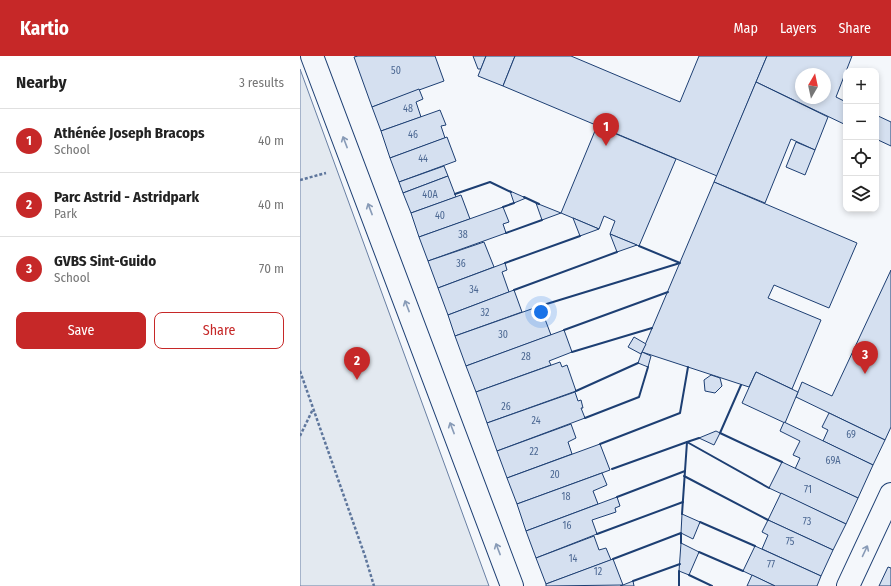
<!DOCTYPE html>
<meta charset="utf-8">
<style>
:root{--surface:#fff;--page:#f2f2f2;--text:#222;--muted:#767676;--line:#e0e0e0;--accent:#c62828}
body{margin:0;font-family:"Fira Sans Condensed",sans-serif;background:var(--page);color:var(--text)}
.controls{position:absolute;right:12px;top:12px;display:grid;overflow:hidden;border-radius:8px;box-shadow:0 2px 6px #0003}
.controls button{width:36px;height:36px;display:grid;place-items:center;padding:0;border:0;border-bottom:1px solid var(--line);background:var(--surface);color:var(--text);font:20px sans-serif}
.compass{position:absolute;left:495px;top:12px;width:36px;height:36px;border-radius:50%;background:var(--surface);box-shadow:0 2px 6px #0003;rotate:9deg}
.you{position:absolute;left:241px;top:256px;width:14px;height:14px;margin:-10px;border:3px solid #fff;border-radius:50%;background:#1a73e8;box-shadow:0 0 0 6px #1a73e833}
.badge{display:grid;place-items:center;width:26px;height:26px;border-radius:50%;background:var(--accent);color:#fff;font-size:13px;font-weight:700}
.pin{position:absolute;translate:-50% -33px;filter:drop-shadow(0 1px 2px #0008)}
.pin::after{content:'';position:absolute;top:21px;width:14px;height:12px;background:inherit;clip-path:polygon(0 0,100% 0,50% 100%)}
.list{margin:0;padding:0;list-style:none}
h2{display:flex;justify-content:space-between;align-items:center;height:52px;margin:0;padding:0 16px;font-size:17px}
h2 small{font-size:13px;font-weight:400;color:var(--muted)}
.list li{display:grid;grid-template-columns:26px 1fr auto;gap:12px;align-items:center;box-sizing:border-box;height:64px;padding:0 16px;border-top:1px solid var(--line)}
.list b{display:block;font-size:15px;white-space:nowrap}
.list p{margin:0;font-size:13px;white-space:nowrap;color:var(--muted)}
.list em{font-size:13px;font-style:normal;color:var(--muted)}
.actions{display:flex;gap:8px;padding:12px 16px}
.actions a{flex:1;padding:9px 0;border:1px solid var(--accent);border-radius:8px;text-align:center;font-size:14px;color:var(--accent)}
.actions .main{background:var(--accent);color:#fff}
.icon{flex:none;width:22px;height:22px;fill:none;stroke:currentColor;stroke-width:2;stroke-linecap:round;stroke-linejoin:round}
.map{position:relative;flex:none;width:591px;height:530px;overflow:hidden}
header{display:flex;align-items:center;gap:24px;box-sizing:border-box;height:56px;padding:0 20px;background:var(--accent);color:#fff}
header strong{font-size:19px}
nav{display:flex;gap:22px;margin-inline-start:auto;font-size:14px}
main{display:flex}
aside{flex:1;background:var(--surface)}
.map>svg:first-child{display:block}
.green{fill:#e3e9f0;stroke:#687fa3}
.building{fill:#d5e0f0;stroke:#1d3f73;fill-rule:evenodd}
.lines{fill:none;stroke-linecap:round;stroke-linejoin:round}
.minor-casing{stroke:#1d3f73;stroke-width:24}
.path{stroke:#5e769c;stroke-width:2.5;stroke-dasharray:3 2;stroke-linecap:butt}
.minor{stroke:#f4f7fb;stroke-width:22}
.wall{stroke:#1d3f73;stroke-width:2}
.oneway{stroke:#889bb7}
.labels{text-anchor:middle;dominant-baseline:central;stroke-width:3;stroke-linejoin:round;paint-order:stroke}
.number-label{font-size:10px;fill:#4b6792}
</style>
<header>
<strong>Kartio</strong>
<nav><a>Map</a><a>Layers</a><a>Share</a></nav>
</header>
<main>
<aside>
<h2>Nearby<small>3 results</small></h2>
<ul class="list">
<li><span class="badge">1</span><div><b>Athénée Joseph Bracops</b><p>School</p></div><em>40 m</em></li>
<li><span class="badge">2</span><div><b>Parc Astrid - Astridpark</b><p>Park</p></div><em>40 m</em></li>
<li><span class="badge">3</span><div><b>GVBS Sint-Guido</b><p>School</p></div><em>70 m</em></li>
</ul>
<div class="actions"><a class="main">Save</a><a>Share</a></div>
</aside>
<div class="map">
<svg width="591" height="530" viewBox="0 0 591 530">
<rect width="100%" height="100%" fill="#f4f7fb"/>
<path class="green" d="M0,13L189,530H0Z"/>
<g class="building">
<path d="M58,0H135L144,25L72,51L54,1Z"/>
<path d="M173,0H186L181,13H178Z"/>
<path d="M186,0H215L203,30L178,20Z"/>
<path d="M215,0H271L380,46L399,0H467L417,120L203,30Z"/>
<path d="M467,0H552L536,41L546,46V69L456,26ZM501,18H525V42H501Z"/>
<path d="M456,26L528,61L515,94L491,83L465,147L414,126Z"/>
<path d="M119,33L123,43L116,46L121,61L81,75L72,51Z"/>
<path d="M140,54L146,69L141,70L145,82L90,102L81,75Z"/>
<path d="M576,59L591,66V90L576,83Z"/>
<path d="M297,70L376,103L339,190L310,178L315,165L304,160L299,173L261,157Z"/>
<path d="M147,81L156,105L99,126L90,102Z"/>
<path d="M496,86L515,94L505,119L486,111Z"/>
<path d="M144,110L148,120L103,137L99,126Z"/>
<path d="M148,120L156,141L111,157L103,137Z"/>
<path d="M414,126L557,187L529,252L474,229L468,242L521,264L492,333L456,316L449,331L342,296Z"/>
<path d="M210,135L226,142L214,147Z"/>
<path d="M161,139L170,163L119,181L111,157Z"/>
<path d="M236,147L261,157L242,164Z"/>
<path d="M203,151L209,166L203,168L206,177L128,205L119,181Z"/>
<path d="M273,162L299,173L280,180Z"/>
<path d="M310,178L337,189L317,196Z"/>
<path d="M184,186L194,211L138,232L128,205Z"/>
<path d="M205,207L207,214L202,216L209,236L148,259L138,232Z"/>
<path d="M591,214V371L585,384L496,341L502,326L532,340Z"/>
<path d="M214,234L222,256L155,280L148,259Z"/>
<path d="M240,250L251,279L166,310L155,280Z"/>
<path d="M264,274L272,296L249,305L251,309L176,336L166,310Z"/>
<path d="M334,281L346,288L341,298L328,291Z"/>
<path d="M342,296L351,300L348,311L338,307Z"/>
<path d="M260,306L262,311L267,309L276,335L187,367L176,336Z"/>
<path d="M456,316L498,336L485,367L442,347Z"/>
<path d="M411,319L420,322L422,330L415,337L405,335L404,324Z"/>
<path d="M275,336L278,345L281,344L283,352H281L285,362L197,395L187,367Z"/>
<path d="M529,357L585,384L573,409L523,385L528,374L522,371Z"/>
<path d="M484,366L573,409L558,442L495,413L500,402L493,399L500,385L480,375Z"/>
<path d="M271,368L276,382L268,386L272,398L207,422L197,395Z"/>
<path d="M416,375L420,377L414,389L399,382Z"/>
<path d="M300,388L310,414L217,448L207,422Z"/>
<path d="M482,406L558,442L546,468L469,432Z"/>
<path d="M302,417L307,429L293,435L298,448L226,475L217,448Z"/>
<path d="M481,437L546,468L533,494L468,464Z"/>
<path d="M317,441L320,450L315,452L316,456L292,464L297,478L236,502L226,475Z"/>
<path d="M382,458L400,466L393,483L381,477Z"/>
<path d="M468,464L533,494L521,520L462,493L468,479L462,476Z"/>
<path d="M294,480L299,494L306,492L311,504L246,528L236,502Z"/>
<path d="M381,487L399,496L389,519L379,515Z"/>
<path d="M455,490L521,520L517,530H475L443,515Z"/>
<path d="M313,503L323,529L246,530V528Z"/>
<path d="M588,511L591,512V530H579Z"/>
<path d="M452,519L475,530H447Z"/>
<path d="M333,525L334,530H320L323,529Z"/>
</g>
<g class="lines">
<g class="minor-casing">
<g id="minor">
<path d="M12,0L212,530"/>
<path d="M548,530L591,438"/>
</g>
</g>
<g class="path">
<path d="M0,124L26,117"/>
<path d="M0,315L65,500L74,530"/>
<path d="M0,380L13,353"/>
</g>
<use href="#minor" class="minor"/>
<g class="wall">
<path d="M155,138L190,126L211,136"/>
<path d="M224,141L239,148"/>
<path d="M203,151L214,147"/>
<path d="M206,177L242,164"/>
<path d="M205,207L280,180"/>
<path d="M214,234L317,196"/>
<path d="M240,250L380,207L339,190"/>
<path d="M264,274L368,236"/>
<path d="M272,296L352,272"/>
<path d="M441,329L420,377L482,406"/>
<path d="M276,335L338,307"/>
<path d="M285,362L339,341L348,311"/>
<path d="M300,388L380,357L388,311"/>
<path d="M312,413L387,386L469,432"/>
<path d="M384,420L468,464"/>
<path d="M317,441L385,415"/>
<path d="M382,458L387,386L399,382"/>
<path d="M400,466L455,490"/>
<path d="M297,478L383,446"/>
<path d="M399,496L443,515"/>
<path d="M313,503L381,477V487"/>
<path d="M389,519L412,530"/>
<path d="M333,525L380,508"/>
<path d="M379,530V515"/>
</g>
</g>
<defs><path id="oneway-shaft" d="M-6 0H5M1.5-3L5.5 0L1.5 3" fill="none" stroke-width="1.6" stroke-linecap="round" stroke-linejoin="round"/></defs>
<g class="oneway">
<use href="#oneway-shaft" transform="translate(45 86) rotate(-111)"/>
<use href="#oneway-shaft" transform="translate(70 153) rotate(-111)"/>
<use href="#oneway-shaft" transform="translate(107 250) rotate(-111)"/>
<use href="#oneway-shaft" transform="translate(152 372) rotate(-111)"/>
<use href="#oneway-shaft" transform="translate(198 493) rotate(-111)"/>
<use href="#oneway-shaft" transform="translate(565 495) rotate(-65)"/>
</g>
<g class="labels">
<g class="number-label">
<text x="96" y="15">50</text>
<text x="108" y="53">48</text>
<text x="113" y="79">46</text>
<text x="123" y="103">44</text>
<text x="130" y="139">40A</text>
<text x="140" y="160">40</text>
<text x="163" y="179">38</text>
<text x="161" y="208">36</text>
<text x="174" y="234">34</text>
<text x="185" y="257">32</text>
<text x="203" y="279">30</text>
<text x="226" y="301">28</text>
<text x="206" y="351">26</text>
<text x="236" y="365">24</text>
<text x="551" y="379">69</text>
<text x="234" y="396">22</text>
<text x="533" y="405">69A</text>
<text x="255" y="419">20</text>
<text x="508" y="434">71</text>
<text x="266" y="441">18</text>
<text x="507" y="466">73</text>
<text x="267" y="470">16</text>
<text x="490" y="486">75</text>
<text x="273" y="503">14</text>
<text x="471" y="509">77</text>
<text x="298" y="516">12</text>
</g>
</g>
</svg>
<div class="controls">
<button>+</button>
<button>−</button>
<button><svg class="icon" aria-label="locate" viewBox="0 0 24 24"><circle cx="12" cy="12" r="6"/><path d="M12 2v4M12 18v4M2 12h4M18 12h4"/></svg></button>
<button><svg class="icon" aria-label="layers" viewBox="0 0 24 24"><path d="M12 4l9 5-9 5-9-5zM3 14l9 5 9-5"/></svg></button>
</div>
<svg class="compass" viewBox="-18 -18 36 36"><path d="M0-13l5 13h-10z" fill="#e53935"/><path d="M0 13l5-13h-10z" fill="#767676"/></svg>
<div class="you"></div>
<div class="pin badge" style="left:306px;top:90px">1</div>
<div class="pin badge" style="left:57px;top:324px">2</div>
<div class="pin badge" style="left:565px;top:318px">3</div>
</div>
</main>
